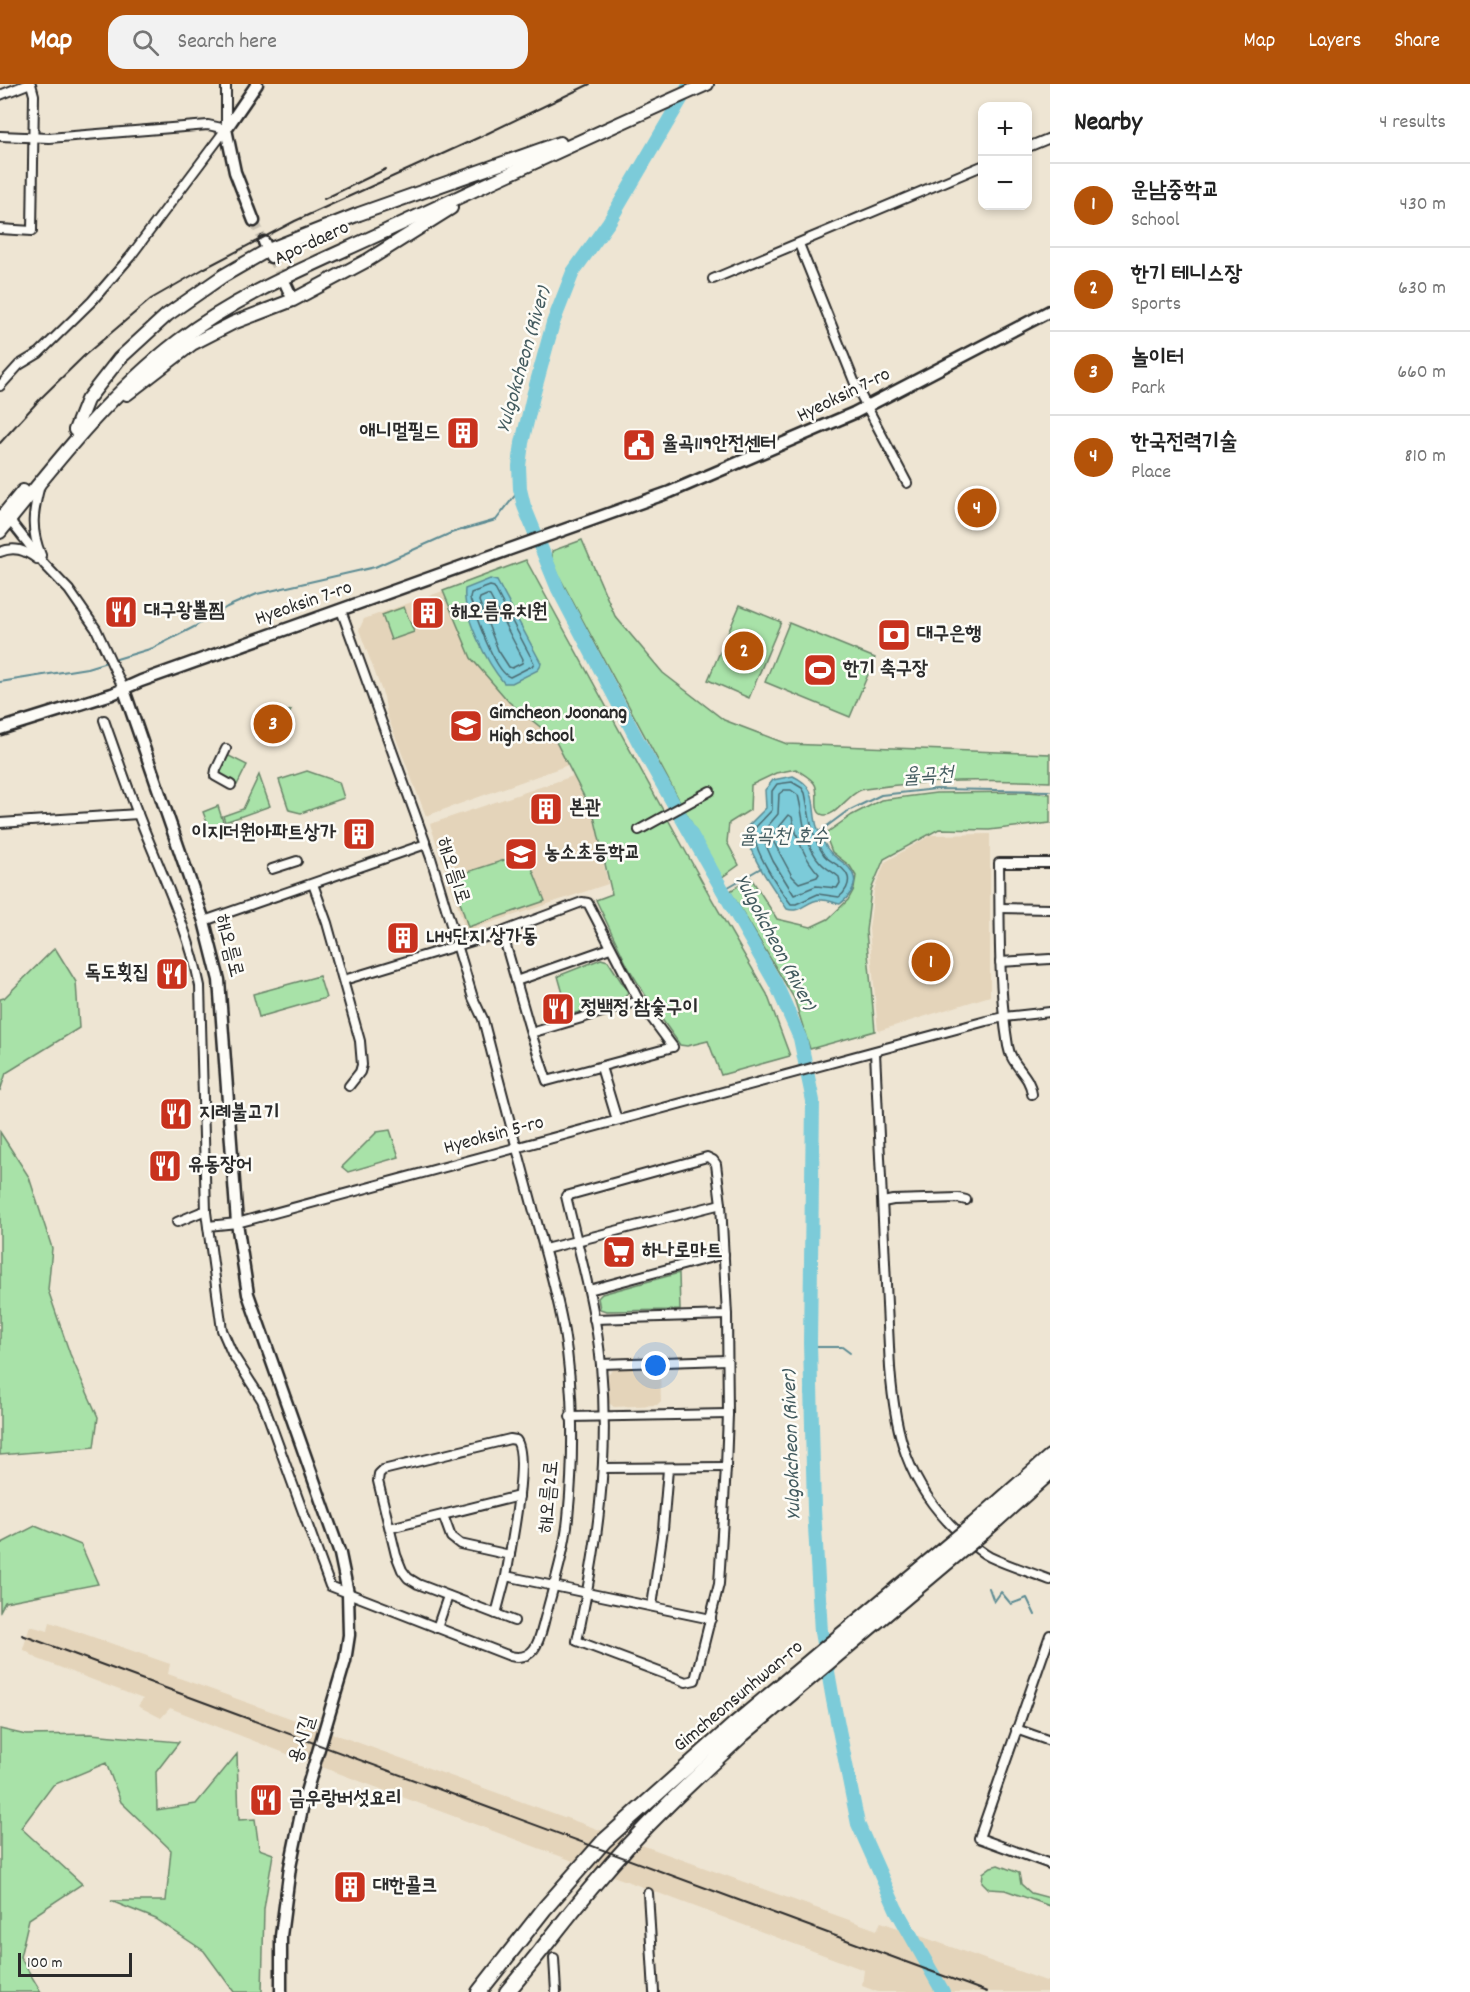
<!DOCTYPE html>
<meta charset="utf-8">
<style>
:root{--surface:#fff;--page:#f2f2f2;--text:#222;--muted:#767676;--line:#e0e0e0;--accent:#b45309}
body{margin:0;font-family:Dekko,"Poor Story",sans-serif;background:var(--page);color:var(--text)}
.controls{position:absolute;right:18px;top:18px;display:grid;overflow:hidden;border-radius:12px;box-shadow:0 3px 9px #0003}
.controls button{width:54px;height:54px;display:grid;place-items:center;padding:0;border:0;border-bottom:2px solid var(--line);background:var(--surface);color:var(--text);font:30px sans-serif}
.scale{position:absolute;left:18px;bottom:15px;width:114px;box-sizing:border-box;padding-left:6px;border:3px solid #2b2b2b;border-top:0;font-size:16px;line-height:21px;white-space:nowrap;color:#2b2b2b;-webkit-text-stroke:4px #fdfcf7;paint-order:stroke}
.you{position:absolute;left:656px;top:1282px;width:21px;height:21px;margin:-15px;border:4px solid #fff;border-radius:50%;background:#1a73e8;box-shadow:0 0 0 9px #1a73e833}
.badge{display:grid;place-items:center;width:39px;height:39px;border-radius:50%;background:var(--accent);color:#fff;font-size:20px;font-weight:700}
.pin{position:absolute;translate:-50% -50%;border:3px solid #fff;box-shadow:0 2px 6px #0006}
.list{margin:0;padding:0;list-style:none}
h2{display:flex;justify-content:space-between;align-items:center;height:78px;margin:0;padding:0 24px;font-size:26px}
h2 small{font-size:20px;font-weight:400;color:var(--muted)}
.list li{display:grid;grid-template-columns:39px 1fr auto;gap:18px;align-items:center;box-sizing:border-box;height:84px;padding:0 24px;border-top:2px solid var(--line)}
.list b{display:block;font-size:22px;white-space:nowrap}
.list p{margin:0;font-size:20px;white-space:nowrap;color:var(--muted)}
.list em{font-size:20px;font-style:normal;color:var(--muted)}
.icon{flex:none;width:33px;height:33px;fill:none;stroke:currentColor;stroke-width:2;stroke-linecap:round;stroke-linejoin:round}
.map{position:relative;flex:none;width:1050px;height:1908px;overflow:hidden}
header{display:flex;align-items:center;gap:36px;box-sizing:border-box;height:84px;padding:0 30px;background:var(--accent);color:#fff}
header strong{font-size:28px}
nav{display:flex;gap:33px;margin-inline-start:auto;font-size:21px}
.search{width:420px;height:54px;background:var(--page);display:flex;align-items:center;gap:15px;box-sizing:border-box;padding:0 21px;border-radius:18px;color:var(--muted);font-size:22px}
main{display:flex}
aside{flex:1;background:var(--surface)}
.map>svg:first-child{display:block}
.built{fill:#e4d4ba}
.green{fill:#a8e2a8;stroke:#6a866a;stroke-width:1.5}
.water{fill:#7ccbd9;stroke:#5c8b93;stroke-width:1.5}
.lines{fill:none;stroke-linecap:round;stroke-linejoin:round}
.shore{stroke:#4b6b71;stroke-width:1.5}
.stream{stroke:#5c8b93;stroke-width:2}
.river{stroke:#7ccbd9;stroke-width:14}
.secondary-tunnel{stroke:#c7c0b1;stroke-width:10;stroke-dasharray:10 5;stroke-linecap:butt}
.street-casing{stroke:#2b2b2b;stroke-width:12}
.secondary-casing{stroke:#2b2b2b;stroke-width:15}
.primary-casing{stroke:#2b2b2b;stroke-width:16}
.highway-casing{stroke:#2b2b2b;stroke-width:18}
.street{stroke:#fdfcf7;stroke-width:8}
.secondary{stroke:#fdfcf7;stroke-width:10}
.primary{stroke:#fdfcf7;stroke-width:12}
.highway{stroke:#fdfcf7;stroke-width:14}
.rail{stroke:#2b2b2b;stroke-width:2}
.highway-bridge-casing{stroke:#2b2b2b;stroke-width:18;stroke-linecap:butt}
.highway-bridge{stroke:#fdfcf7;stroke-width:14}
.labels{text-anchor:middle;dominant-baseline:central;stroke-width:5;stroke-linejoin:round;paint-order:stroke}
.street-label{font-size:20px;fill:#2b2b2b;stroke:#fdfcf7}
.poi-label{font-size:20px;font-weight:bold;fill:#2b2b2b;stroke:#fdfcf7;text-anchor:start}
.water-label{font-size:21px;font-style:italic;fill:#435b5f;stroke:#fdfcf7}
</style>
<header>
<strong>Map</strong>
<div class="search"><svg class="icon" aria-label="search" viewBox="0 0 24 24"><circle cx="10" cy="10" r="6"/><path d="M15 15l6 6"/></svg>Search here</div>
<nav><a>Map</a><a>Layers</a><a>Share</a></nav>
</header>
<main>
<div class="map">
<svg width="1050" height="1908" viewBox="0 0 1050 1908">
<rect width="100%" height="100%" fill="#eee5d3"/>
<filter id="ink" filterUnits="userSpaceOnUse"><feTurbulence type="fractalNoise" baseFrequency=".0167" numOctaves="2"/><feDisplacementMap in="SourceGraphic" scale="12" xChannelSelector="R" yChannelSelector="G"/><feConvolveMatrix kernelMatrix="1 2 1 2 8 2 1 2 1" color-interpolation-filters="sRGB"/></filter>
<g filter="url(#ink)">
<g class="built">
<path d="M443,507L471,574L509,618L554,654L568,681L426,732L387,631L384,613L359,546L364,535Z"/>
<path d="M573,692L594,732L608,800L466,847L430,740Z"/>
<path d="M990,750V912L878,947L869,845L874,806L885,778L931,751Z"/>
<path d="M656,1284L660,1287L661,1317L657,1321L614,1323L609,1319L608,1290L613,1285Z"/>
<path d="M50,1538L170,1580L168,1590L877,1846L881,1838L1046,1897L1050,1898V1908H878L862,1902L864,1886L282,1668L170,1624L161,1634L138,1622L143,1615L38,1575L23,1565L30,1542L48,1547Z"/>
</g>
<g class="green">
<path d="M582,456L615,532L663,589L724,636L787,660L1050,670V698C988,695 927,696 865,705C849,707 837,733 824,731C811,729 821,707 814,699C810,693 801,689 796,685L776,689L751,701L750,726L729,739L727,758L739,781L721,794L559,492L552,475V467Z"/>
<path d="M526,476L710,812L767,910L790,972L721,991L708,957L687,962L680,961L647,914L628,883L596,816L612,810L594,732L554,654L509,618L471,574L443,507Z"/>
<path d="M740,521L781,538L749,614L708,596Z"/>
<path d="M404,523L414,548L391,556L382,531Z"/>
<path d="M789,539L875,574L850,633L765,598Z"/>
<path d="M291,626L280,652L268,654L255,649L261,637Z"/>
<path d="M227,671L247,681L237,701L219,691Z"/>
<path d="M307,687L339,698L344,714L301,729L289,726L279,696Z"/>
<path d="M259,691L270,722L225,738L223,732L243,725Z"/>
<path d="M1028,708L1050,710V739L989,746L939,745L884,775L871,806L866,847L875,947L810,965L794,914L730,807L751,794L777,835L811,843L828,835L848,816L854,805L856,792L850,782L832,768L825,750L852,731L881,716L936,709Z"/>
<path d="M218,722L225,744L211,749L203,728Z"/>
<path d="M526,769L545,817L468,843L452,793Z"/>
<path d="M55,864L76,898L79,944L6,989L0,1007V915L4,914Z"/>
<path d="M601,875L608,877L628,908L624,915L569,931L558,892Z"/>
<path d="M319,892L326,914L259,933L253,910Z"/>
<path d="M390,1046L399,1073L348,1088L342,1083L377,1048Z"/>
<path d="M0,1048L29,1093L52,1164L48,1206L70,1270L98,1333L94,1363L0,1371Z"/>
<path d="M679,1189L680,1226L606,1227L600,1225L598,1214L602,1210Z"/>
<path d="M35,1442L81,1461L98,1500L5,1518L0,1527V1460Z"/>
<path d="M0,1645L26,1651L91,1650L179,1658L156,1688L157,1726L196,1720L237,1670L239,1736L255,1735L259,1765L273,1770L264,1825L262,1908H234L204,1867L156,1835L111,1817H166L171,1766L121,1718L106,1679L53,1701L21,1744L82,1800L29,1835L20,1873L41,1908H0Z"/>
<path d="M998,1781L1019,1789L1021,1800L1031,1809L1050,1814V1822L1005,1806L989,1805L982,1798L983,1789L991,1783Z"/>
</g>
<g class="water">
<path d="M490,495L497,497L541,579L540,583L538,586L512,599H504C487,579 462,531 465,505Z"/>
<path d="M793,692C823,706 808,726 820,751C823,757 827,766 832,770C839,777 852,782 854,793C857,803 848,814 840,820C834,819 827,815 820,816C807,816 800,830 787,825C776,808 742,763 747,743L766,724L765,706L773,696Z"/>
</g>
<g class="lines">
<g class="shore">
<path d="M490,502L494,503L534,579L532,582L510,593C495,589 476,531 470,515L471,509Z"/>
<path d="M487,511L490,512L523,575L522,579L512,584L509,583L498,566L479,517L480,514Z"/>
<path d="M792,698L802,704L805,709C810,732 810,750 824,771C830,779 845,782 848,793C850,800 845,809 839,813L818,810L796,820H791C778,803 754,768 753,746L772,726V707L777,700Z"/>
<path d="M784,706H791L798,711C804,734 803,759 820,778C825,784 833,788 839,793L840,799L837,804L816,802L794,811L773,777L761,750L778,730L779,710Z"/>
<path d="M789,731L792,733C797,755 804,774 819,790L817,793L799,799L792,792L771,753Z"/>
</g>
<g class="stream">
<path d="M0,598L87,584L153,564L194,543L227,523L257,510L375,483L451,449L496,436L520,405"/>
<path d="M819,748L846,728L881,711L936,705L1050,707"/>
<path d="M723,806L761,784"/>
<path d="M810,1263H842L850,1269"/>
<path d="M989,1504L994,1518L1001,1508L1011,1520L1027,1514L1035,1531"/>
</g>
<path class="river" d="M690,0L609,138L573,188L553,239L533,312L522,359L519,382L520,405L524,422L558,505L638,657L776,900L800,954L813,1017L810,1259L814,1425L821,1548L833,1616L858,1740L896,1825L943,1908"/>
<g class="secondary-tunnel">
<path d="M254,137L264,158"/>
<path d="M271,173L286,201"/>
</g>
<g class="street-casing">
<g id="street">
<path d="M0,11L28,0"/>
<path d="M0,52L49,54L208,41L226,45"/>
<path d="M1028,63L1050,54"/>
<path d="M0,145L32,147L34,11L31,0"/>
<path d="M799,160L856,302L907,399"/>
<path d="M713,195L982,82"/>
<path d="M0,302L19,281L39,269L92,217L130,173L226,45V0"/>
<path d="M40,401C33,428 30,445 41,471"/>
<path d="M8,434L45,481L69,506L96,545L124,606"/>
<path d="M0,468C14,462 25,466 37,475"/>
<path d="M104,636C115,667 126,699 138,730C160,787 188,843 200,902L206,1128L222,1246L232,1269L262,1316L330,1502L510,1572C539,1579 540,1549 547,1527C555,1497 565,1465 568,1434C574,1375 574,1306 564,1248C557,1206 544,1165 533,1124C516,1061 499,998 483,935L473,914L431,774L341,526"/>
<path d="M226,665L216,686L215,692L231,701"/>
<path d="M0,739L138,730"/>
<path d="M639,746L710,707"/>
<path d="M272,785L297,777"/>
<path d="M313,800L327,839L360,957L362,981L360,988L349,1002"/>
<path d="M1000,824L1050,825"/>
<path d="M204,837L426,760"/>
<path d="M1000,878L1050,875"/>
<path d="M344,896L502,848L582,818L588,819L639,917L673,963L547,997L531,949L502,848"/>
<path d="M516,897L610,864"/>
<path d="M531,949L639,917"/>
<path d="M875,968L890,1284C895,1350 907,1400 958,1448C968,1457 978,1467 990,1473C1009,1482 1030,1488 1050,1496"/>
<path d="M601,983L617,1036"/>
<path d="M1032,1010C1030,990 1011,982 1008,962C998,902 1000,840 999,779H1050"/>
<path d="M707,1073L713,1076L716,1080L721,1120L727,1231L728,1330L726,1383L719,1500L695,1596L686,1598L577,1557C597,1464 610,1377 601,1281C596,1224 579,1168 566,1112Z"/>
<path d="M883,1118L893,1116L958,1114L966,1116"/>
<path d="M177,1138L201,1128"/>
<path d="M208,1142L237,1139L986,937L1004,933L1050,928"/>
<path d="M545,1165L721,1120"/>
<path d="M589,1206L724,1170"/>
<path d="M594,1235L727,1231"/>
<path d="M601,1280L727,1276"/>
<path d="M570,1333L728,1330"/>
<path d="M604,1384L726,1383"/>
<path d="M443,1431L451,1453L460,1460L510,1471"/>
<path d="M390,1444L519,1412"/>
<path d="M506,1492L496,1530L418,1500L408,1494L402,1486L396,1471L378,1397L379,1390L383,1386L510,1355L516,1356C530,1372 510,1468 506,1492L711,1535"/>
<path d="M652,1522L663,1445L668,1385"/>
<path d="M496,1530L514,1537"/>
<path d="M437,1544L448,1512"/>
<path d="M1050,1551L979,1754L1050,1780"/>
<path d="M1016,1645L1050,1657"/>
<path d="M648,1809L654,1908"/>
<path d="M554,1874L556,1908"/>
</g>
</g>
<g class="secondary-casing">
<g id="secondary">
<path d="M254,137L235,88L226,45L257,0"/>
<path d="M264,158L271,173"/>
<path d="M286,201L293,216"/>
<path d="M124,606L204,837L219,896L237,1139L248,1210L340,1470L348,1509L349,1551L345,1577L304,1715L290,1783L281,1852V1908"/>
<path d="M0,645L112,610L141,597L670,408L854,329L1050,227"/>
</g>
</g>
<g class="primary-casing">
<g id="primary">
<path d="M127,310L192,260L233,239L293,216L368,176L451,124"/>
<path d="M75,346L87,316L119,275L167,231L223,192L268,166L359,130L560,59"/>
<path d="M0,435L23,407"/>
<path d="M0,448C55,380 108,311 178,257C242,208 318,179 390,145C496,96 601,47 707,0"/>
</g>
</g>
<g class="highway-casing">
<g id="highway">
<path d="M974,1440L1050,1373"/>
<path d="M983,1448L1050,1388"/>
<path d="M479,1908L545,1824L604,1757L735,1640"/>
<path d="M507,1908C538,1872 566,1833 597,1797C641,1744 692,1697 743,1650"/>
</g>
</g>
<use href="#street" class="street"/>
<use href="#secondary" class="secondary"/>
<use href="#primary" class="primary"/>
<use href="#highway" class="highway"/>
<g class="rail">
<path d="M324,115L386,85"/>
<path d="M0,359L41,314L85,271L151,215L205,184L295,137L482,52L590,0"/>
<path d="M22,1551L987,1908"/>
</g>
<g class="highway-bridge-casing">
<g id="highway-bridge">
<path d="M735,1640L974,1440"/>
<path d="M743,1650L983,1448"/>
</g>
</g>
<use href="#highway-bridge" class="highway-bridge"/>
</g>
</g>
<defs>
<g id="building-square" transform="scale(1.725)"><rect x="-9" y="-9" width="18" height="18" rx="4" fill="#c8321e" stroke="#fdfcf7"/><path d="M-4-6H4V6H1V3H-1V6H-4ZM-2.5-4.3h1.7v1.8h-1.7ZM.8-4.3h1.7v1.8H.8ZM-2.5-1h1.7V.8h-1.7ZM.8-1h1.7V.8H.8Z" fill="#fff"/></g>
<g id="civic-square" transform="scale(1.725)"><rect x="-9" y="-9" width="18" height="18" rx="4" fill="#c8321e" stroke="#fdfcf7"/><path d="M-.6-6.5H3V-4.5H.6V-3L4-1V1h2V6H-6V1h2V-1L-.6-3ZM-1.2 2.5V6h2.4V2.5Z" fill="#fff"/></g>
<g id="restaurant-square" transform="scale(1.725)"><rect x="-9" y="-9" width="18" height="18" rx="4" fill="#c8321e" stroke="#fdfcf7"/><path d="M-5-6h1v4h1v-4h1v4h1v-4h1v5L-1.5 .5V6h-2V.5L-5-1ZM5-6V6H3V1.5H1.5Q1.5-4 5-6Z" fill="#fff"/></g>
<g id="bank-square" transform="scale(1.725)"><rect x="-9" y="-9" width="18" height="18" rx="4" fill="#c8321e" stroke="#fdfcf7"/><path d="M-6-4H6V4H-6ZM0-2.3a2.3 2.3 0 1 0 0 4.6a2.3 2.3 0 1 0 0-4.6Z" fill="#fff"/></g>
<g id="stadium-square" transform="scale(1.725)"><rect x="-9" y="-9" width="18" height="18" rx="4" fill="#c8321e" stroke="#fdfcf7"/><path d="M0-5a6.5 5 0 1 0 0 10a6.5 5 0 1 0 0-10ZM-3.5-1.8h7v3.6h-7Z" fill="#fff"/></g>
<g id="school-square" transform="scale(1.725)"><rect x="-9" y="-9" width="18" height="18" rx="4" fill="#c8321e" stroke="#fdfcf7"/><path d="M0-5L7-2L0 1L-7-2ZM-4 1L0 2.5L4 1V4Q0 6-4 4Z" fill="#fff"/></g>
<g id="supermarket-square" transform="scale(1.725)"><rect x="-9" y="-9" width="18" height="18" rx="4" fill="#c8321e" stroke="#fdfcf7"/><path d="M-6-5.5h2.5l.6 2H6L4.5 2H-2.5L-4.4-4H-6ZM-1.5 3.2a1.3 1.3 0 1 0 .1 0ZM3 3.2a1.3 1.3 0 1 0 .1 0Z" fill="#fff"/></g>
</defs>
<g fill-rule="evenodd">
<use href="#building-square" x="463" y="349"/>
<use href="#civic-square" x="639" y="361"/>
<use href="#restaurant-square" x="121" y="528"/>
<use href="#building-square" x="428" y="529"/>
<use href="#bank-square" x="894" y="551"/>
<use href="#stadium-square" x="820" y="586"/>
<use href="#school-square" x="466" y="642"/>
<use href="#building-square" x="546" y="725"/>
<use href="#building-square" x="359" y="750"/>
<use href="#school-square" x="521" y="770"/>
<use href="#building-square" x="403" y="854"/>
<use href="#restaurant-square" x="172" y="890"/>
<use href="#restaurant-square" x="558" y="925"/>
<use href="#restaurant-square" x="176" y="1030"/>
<use href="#restaurant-square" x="165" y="1082"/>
<use href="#supermarket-square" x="619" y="1168"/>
<use href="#restaurant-square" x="266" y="1716"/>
<use href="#building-square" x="350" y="1803"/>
</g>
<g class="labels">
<g class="street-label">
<text transform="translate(312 160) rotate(-25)">Apo-daero</text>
<text transform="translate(844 312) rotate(-26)">Hyeoksin 7-ro</text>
<text transform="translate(304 520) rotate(-19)">Hyeoksin 7-ro</text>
<text transform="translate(452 787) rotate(72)">해오름1로</text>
<text transform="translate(228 862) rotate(76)">해오름로</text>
<text transform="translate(494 1052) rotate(-15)">Hyeoksin 5-ro</text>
<text transform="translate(550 1413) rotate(-85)">해오름2로</text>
<text transform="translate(739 1613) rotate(-40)">Gimcheonsunhwan-ro</text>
<text transform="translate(303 1656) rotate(-73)">용시길</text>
</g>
<g class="poi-label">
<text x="440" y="349" text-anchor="end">애니멀필드</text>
<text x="662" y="361">율곡119안전센터</text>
<text x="144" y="528">대구왕뽈찜</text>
<text x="451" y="529">해오름유치원</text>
<text x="917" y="551">대구은행</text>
<text x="843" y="586">한기 축구장</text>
<text x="489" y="630">Gimcheon Joonang<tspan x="489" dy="23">High School</tspan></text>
<text x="569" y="725">본관</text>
<text x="336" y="750" text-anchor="end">이지더원아파트상가</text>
<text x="544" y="770">농소초등학교</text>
<text x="426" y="854">LH4단지 상가동</text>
<text x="149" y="890" text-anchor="end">독도횟집</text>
<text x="581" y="925">정백정 참숯구이</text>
<text x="199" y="1030">지례불고기</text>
<text x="188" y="1082">유동장어</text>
<text x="642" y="1168">하나로마트</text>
<text x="289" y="1716">금우랑버섯요리</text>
<text x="373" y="1803">대한콜크</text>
</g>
<g class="water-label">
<text transform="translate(525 276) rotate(-74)">Yulgokcheon (River)</text>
<text transform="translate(928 693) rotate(-3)">율곡천</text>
<text x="784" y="754">율곡천 호수</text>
<text transform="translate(774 859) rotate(62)">Yulgokcheon (River)</text>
<text transform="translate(793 1361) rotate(-92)">Yulgokcheon (River)</text>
</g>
</g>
</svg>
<div class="controls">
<button>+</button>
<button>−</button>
</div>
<div class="scale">100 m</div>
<div class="you"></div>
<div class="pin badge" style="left:931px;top:878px">1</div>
<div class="pin badge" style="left:744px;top:567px">2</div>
<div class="pin badge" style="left:273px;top:640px">3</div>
<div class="pin badge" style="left:977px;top:424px">4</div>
</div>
<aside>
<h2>Nearby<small>4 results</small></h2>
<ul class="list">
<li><span class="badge">1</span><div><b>운남중학교</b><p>School</p></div><em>430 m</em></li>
<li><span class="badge">2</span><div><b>한기 테니스장</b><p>Sports</p></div><em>630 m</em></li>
<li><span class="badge">3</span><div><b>놀이터</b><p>Park</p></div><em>660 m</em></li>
<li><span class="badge">4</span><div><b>한국전력기술</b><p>Place</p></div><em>810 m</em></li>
</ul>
</aside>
</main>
